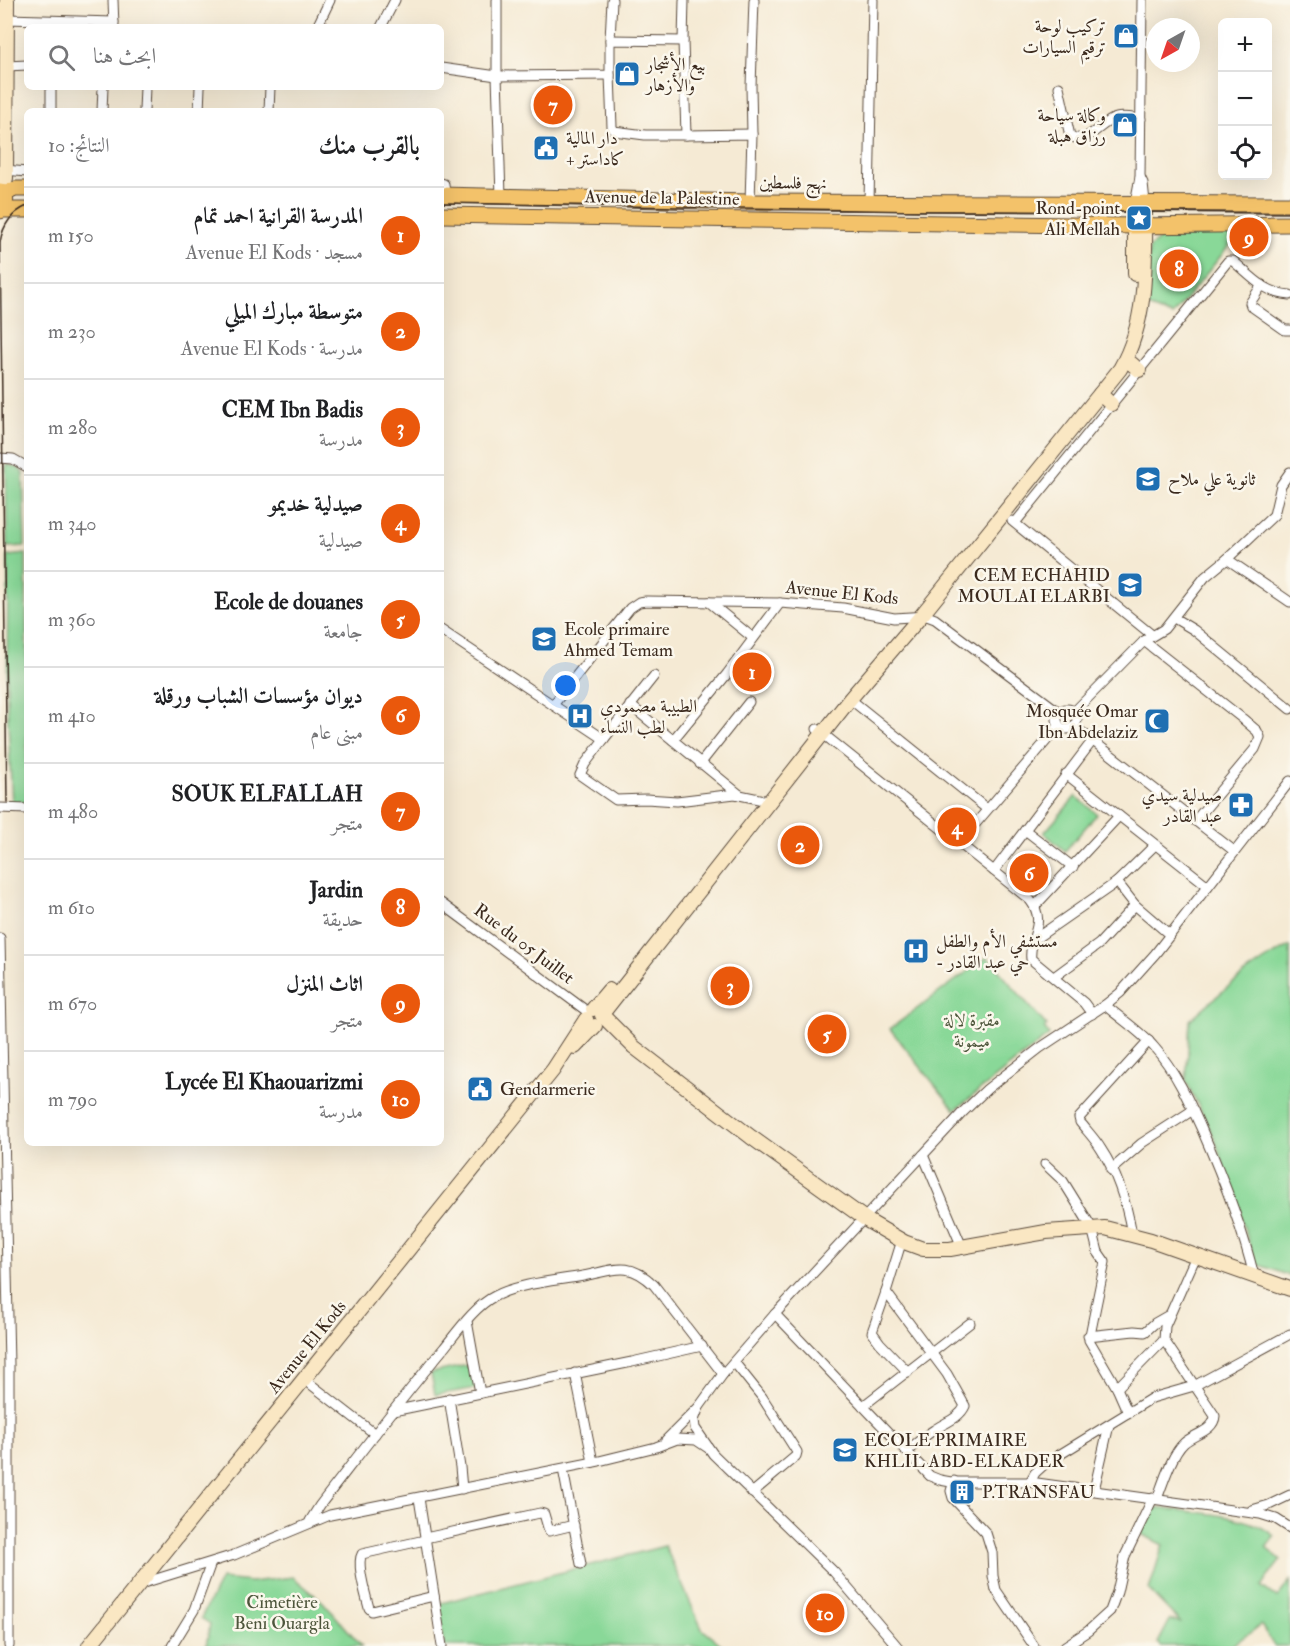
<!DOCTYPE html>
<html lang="ar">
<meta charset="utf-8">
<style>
:root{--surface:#fff;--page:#f6f6f6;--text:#202124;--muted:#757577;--line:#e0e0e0;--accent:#ea580c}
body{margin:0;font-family:"IM FELL Double Pica",Amiri,serif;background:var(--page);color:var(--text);direction:rtl}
.controls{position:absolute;right:18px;top:18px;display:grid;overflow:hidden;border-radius:9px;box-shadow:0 6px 24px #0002}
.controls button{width:54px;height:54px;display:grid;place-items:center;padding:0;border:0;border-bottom:2px solid var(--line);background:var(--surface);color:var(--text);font:30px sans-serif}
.compass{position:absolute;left:1146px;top:18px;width:54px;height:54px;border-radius:50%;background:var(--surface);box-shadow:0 6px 24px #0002;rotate:220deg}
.you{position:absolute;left:566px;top:686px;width:21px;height:21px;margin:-15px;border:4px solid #fff;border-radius:50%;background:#1a73e8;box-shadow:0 0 0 9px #1a73e833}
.badge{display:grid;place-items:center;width:39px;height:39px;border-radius:50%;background:var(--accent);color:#fff;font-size:20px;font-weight:700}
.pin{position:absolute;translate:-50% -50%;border:3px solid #fff;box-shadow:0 2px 6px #0006}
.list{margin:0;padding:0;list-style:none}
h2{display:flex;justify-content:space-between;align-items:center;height:78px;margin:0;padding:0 24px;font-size:26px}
h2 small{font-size:20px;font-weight:400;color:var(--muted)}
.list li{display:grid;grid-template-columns:39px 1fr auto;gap:18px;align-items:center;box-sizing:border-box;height:96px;padding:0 24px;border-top:2px solid var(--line)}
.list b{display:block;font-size:22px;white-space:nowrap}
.list p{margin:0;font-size:20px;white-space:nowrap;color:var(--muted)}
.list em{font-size:20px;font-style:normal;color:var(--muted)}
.icon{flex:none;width:33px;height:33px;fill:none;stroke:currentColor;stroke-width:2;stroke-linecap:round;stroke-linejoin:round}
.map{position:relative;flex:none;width:1290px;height:1646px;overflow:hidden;direction:ltr}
.search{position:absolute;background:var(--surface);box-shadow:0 6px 24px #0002;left:24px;top:24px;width:420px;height:66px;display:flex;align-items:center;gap:15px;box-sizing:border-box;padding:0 21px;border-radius:9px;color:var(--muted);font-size:22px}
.panel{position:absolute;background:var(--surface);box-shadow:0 6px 24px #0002;left:24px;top:108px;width:420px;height:1038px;border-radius:9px;direction:rtl}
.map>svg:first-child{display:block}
.green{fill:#89d898;stroke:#62815b;stroke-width:1.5}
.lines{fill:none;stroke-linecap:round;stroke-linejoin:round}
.minor-casing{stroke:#574739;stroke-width:11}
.secondary-casing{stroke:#574739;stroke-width:16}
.primary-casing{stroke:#574739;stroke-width:17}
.minor{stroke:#fff;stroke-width:9}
.secondary{stroke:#fae7c3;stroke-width:14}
.primary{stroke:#f3c26a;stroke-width:15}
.tram{stroke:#3b2a1e;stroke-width:1.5}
.labels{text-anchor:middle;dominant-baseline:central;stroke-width:5;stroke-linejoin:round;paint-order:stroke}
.poi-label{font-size:18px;fill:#3b2a1e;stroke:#fbf7ec;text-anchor:start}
.street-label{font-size:18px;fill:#3b2a1e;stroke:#fbf7ec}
.park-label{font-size:18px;fill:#4e563c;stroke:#fbf7ec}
</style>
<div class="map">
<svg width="1290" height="1646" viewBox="0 0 1290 1646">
<rect width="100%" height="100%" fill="#fbf7ec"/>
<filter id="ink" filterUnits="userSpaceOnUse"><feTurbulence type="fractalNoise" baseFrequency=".0167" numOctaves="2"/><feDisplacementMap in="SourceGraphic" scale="12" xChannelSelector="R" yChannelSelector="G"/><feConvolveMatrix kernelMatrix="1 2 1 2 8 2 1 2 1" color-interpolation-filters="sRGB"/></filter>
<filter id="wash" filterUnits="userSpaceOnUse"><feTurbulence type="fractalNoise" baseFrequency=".008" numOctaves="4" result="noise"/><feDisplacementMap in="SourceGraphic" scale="24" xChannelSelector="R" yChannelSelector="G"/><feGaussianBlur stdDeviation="1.35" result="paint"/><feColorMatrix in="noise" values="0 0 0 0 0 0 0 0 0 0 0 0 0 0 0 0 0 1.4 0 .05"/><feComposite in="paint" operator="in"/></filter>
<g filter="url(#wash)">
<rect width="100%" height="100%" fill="#f5ead4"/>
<g class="green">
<path d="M1171,230H1232L1233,241L1172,316L1147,307L1149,248Z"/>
<path d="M6,464L19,468L23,473L25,546L7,547Z"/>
<path d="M26,554L27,802L12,803L7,701L8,556Z"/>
<path d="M1076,796L1097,814L1065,851L1044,833Z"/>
<path d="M1290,946V1276L1256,1264L1215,1139L1186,1081L1190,1020C1221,992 1252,965 1290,946Z"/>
<path d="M987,957L1047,1026L1044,1028L1049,1035L955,1110L890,1029Z"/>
<path d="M473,1364L477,1388L435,1395L431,1373Z"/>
<path d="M1155,1508C1188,1512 1249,1513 1274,1536L1266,1548L1281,1560L1261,1586L1277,1598L1290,1581V1646H1274L1261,1625L1231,1646H1162L1158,1643L1170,1620L1180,1622L1149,1590L1163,1545L1139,1533Z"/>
<path d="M665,1546L702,1629L723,1646H444L437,1604Z"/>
<path d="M293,1577L323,1602L362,1646H206L210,1624L201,1618L221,1579L251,1582Z"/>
</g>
</g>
<g filter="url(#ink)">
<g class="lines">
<g class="minor-casing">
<g id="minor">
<path d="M113,0L114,27"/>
<path d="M497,0V76L501,196"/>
<path d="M7,19L114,22"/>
<path d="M317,27L330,0"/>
<path d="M381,27L395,0"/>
<path d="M610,40L612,0"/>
<path d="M7,66L27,65"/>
<path d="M441,68L497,76L610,75V40L683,41L684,0"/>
<path d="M610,75L612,127L614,131L645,135H686L683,41"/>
<path d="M1059,87L1070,136C1088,146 1100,122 1116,118C1123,116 1133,118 1141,119"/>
<path d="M51,111V87"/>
<path d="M102,111L103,87"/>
<path d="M144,111L145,87"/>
<path d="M199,111L200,87"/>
<path d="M269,111L270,87"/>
<path d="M752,134L751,86L754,0"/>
<path d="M686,135L752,134L750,202"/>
<path d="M5,170L27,172"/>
<path d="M1140,177L1143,183L1145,202"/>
<path d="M441,183L444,184L445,195"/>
<path d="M869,203L873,0"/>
<path d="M1135,203L1140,177L1142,0"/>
<path d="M1262,285L1250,303L1251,306L1285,330H1290"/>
<path d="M0,458L13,459L27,467"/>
<path d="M1012,521L1152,635"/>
<path d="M1015,523L1228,261H1233C1252,277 1264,293 1290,295"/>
<path d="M1227,559L1274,515L1281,485L1290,472"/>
<path d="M709,602L753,638"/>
<path d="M1174,618L1194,630L1290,709"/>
<path d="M441,630L553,705L630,608L639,602L646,601L780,603L843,608L894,618L927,616L935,619L1059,712"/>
<path d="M1144,641L1243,719L1257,731L1260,737L1255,749L1195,821"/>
<path d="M850,699L987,809"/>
<path d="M553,705L604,739L585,764L580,775L616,800L646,799L677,801L735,794L768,801"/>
<path d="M630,705L740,795"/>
<circle cx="1067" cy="719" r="10"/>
<path d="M1074,712L1144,641L1164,629L1205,577L1227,559L1290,602"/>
<path d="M1074,726L1234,851"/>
<path d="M817,729L1030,900C1048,923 1028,937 1031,959L1084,1003L1092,1014"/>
<path d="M604,739L654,676"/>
<path d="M673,740L727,674L780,603"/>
<path d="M700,764L749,702"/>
<path d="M1066,774L1208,886"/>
<path d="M1290,781L1155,954L1120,993L1105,1005L1040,1048L987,1089L963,1112L775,1314L930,1476L940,1480L951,1482H1030L1260,1514L1276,1519L1290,1528"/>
<path d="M0,808L27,809"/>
<path d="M1025,830L1073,867"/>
<path d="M959,843L1059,726"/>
<path d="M994,871L1093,740"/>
<path d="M1117,882L1155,845"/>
<path d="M441,903L588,1012"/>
<path d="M1035,906L1119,816"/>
<path d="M0,938L9,1365V1646"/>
<path d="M1035,939L1117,882L1135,905L1170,935"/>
<path d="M1054,977L1099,944L1135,905"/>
<path d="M1105,1005C1121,1019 1140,1031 1154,1047C1175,1070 1189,1101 1202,1130C1223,1178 1242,1226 1254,1276"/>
<path d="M923,1155L962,1247"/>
<path d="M1045,1164L1063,1181L1076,1202L1092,1228L1098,1252L1105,1262L1089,1340L1117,1388L1128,1413"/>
<path d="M1111,1170L1142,1143L1193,1110"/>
<path d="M1132,1234C1127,1206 1117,1173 1101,1149C1095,1139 1087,1131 1080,1122L1079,1118L1149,1041"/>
<path d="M902,1240L886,1292L947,1374L965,1406C960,1418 944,1423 934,1430C924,1436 916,1444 907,1451"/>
<path d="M886,1292L872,1332L880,1343L908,1372"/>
<path d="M467,1321L480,1393"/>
<path d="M1088,1336L1134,1331L1145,1332L1155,1323L1169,1315"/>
<path d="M734,1362L762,1397L797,1452L796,1456L752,1493"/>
<path d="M575,1373L593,1462"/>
<path d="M304,1379L375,1434"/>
<path d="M1117,1388L1164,1340"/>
<path d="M449,1398L460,1467L462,1489"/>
<path d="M863,1406L970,1323"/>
<path d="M699,1407L694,1420L695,1428L713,1454L834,1572L897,1646"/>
<path d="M393,1411L632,1362L702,1346"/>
<path d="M666,1440L699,1407L723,1374L775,1314"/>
<path d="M563,1469L581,1564"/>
<path d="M954,1481L951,1491L953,1498L986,1533L992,1552L993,1576L996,1590L1034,1646"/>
<path d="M1030,1482L1035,1473L1046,1463L1152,1398L1194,1386L1290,1334"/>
<path d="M1094,1490L1109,1425"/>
<path d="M419,1498L442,1646"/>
<path d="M1157,1499C1163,1483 1172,1454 1184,1443C1194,1434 1214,1431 1215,1416L1164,1340L1165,1326L1196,1256"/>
<path d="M1252,1510L1269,1505L1290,1495"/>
<path d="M310,1521L320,1505C361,1452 401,1399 444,1348C457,1332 476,1305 495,1296C521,1283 555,1281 583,1276C615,1270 628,1260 654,1285L723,1374"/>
<path d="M425,1538L540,1513L544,1514L549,1531L574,1525"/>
<path d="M425,1540L362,1554C356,1564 366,1596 369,1608L372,1611L434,1596"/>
<path d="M140,1584L234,1555L330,1515L599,1461L656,1447L677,1439L696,1440L708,1448"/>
<path d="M172,1646L194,1610L211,1563"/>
<path d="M1065,1646L1088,1631L1110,1611L1117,1592L1125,1556L1153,1498"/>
</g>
</g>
<g class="secondary-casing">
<g id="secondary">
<path d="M2,192L6,178L7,0"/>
<path d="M1135,274V203"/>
<path d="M1126,359L1139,370"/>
<path d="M1100,394L1111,404"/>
<path d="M593,1009L609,990"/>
<path d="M602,1014L850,699L921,616L1120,369C1149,319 1145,258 1145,202"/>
<path d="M602,1015L634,1047L751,1137L868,1221L904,1242L923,1249H950L1046,1232L1105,1228L1151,1240L1290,1289"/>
<path d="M575,1047L595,1026"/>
<path d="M89,1646L553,1070L586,1019"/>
</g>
</g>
<g class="primary-casing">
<g id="primary">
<path d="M0,191C8,196 7,205 0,211"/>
<path d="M4,194L15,189H27"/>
<path d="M441,195L750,202L1290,204"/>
<path d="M2,210H27"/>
<path d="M441,215L1134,226L1290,224"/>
</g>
</g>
<use href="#minor" class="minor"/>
<use href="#secondary" class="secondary"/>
<use href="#primary" class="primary"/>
<g class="tram">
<path d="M441,203L918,211L1290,213"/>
<path d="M7,802L0,242C3,225 11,213 27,206"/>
</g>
</g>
</g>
<defs>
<g id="shop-square" transform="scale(1.35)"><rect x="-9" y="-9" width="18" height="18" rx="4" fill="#1f6fb2" stroke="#fbf7ec"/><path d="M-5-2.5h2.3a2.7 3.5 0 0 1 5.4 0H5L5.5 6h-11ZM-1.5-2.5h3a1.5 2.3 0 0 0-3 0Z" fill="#fff"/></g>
<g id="civic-square" transform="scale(1.35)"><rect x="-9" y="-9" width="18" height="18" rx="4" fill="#1f6fb2" stroke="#fbf7ec"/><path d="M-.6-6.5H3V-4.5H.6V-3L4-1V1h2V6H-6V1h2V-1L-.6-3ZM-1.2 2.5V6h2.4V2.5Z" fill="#fff"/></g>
<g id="sight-square" transform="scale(1.35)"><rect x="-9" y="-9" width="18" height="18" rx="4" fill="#1f6fb2" stroke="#fbf7ec"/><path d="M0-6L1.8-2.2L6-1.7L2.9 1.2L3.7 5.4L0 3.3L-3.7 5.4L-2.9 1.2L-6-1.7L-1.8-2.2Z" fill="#fff"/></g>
<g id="school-square" transform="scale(1.35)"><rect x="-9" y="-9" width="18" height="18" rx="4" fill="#1f6fb2" stroke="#fbf7ec"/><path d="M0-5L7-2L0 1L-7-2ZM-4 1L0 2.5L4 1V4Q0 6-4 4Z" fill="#fff"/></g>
<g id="hospital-square" transform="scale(1.35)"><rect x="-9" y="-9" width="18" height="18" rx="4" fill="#1f6fb2" stroke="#fbf7ec"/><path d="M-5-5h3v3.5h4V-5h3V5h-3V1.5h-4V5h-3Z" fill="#fff"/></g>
<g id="mosque-square" transform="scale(1.35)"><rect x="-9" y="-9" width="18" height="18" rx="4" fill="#1f6fb2" stroke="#fbf7ec"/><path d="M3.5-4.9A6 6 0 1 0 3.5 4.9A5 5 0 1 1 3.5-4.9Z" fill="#fff"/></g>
<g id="pharmacy-square" transform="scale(1.35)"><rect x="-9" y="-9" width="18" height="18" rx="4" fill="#1f6fb2" stroke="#fbf7ec"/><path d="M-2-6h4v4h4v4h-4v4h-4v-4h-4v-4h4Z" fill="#fff"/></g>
<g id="building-square" transform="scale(1.35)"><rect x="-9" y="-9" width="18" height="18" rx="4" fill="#1f6fb2" stroke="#fbf7ec"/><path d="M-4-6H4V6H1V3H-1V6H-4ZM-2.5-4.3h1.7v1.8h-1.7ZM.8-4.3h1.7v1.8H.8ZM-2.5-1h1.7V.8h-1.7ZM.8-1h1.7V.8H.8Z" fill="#fff"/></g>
</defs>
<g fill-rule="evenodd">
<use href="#shop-square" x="1126" y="36"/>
<use href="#shop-square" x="627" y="74"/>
<use href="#shop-square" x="1125" y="125"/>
<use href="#civic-square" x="546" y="148"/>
<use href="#sight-square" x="1139" y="218"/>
<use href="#school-square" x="1148" y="479"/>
<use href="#school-square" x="1130" y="585"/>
<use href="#school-square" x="544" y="639"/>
<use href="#hospital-square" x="580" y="716"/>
<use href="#mosque-square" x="1157" y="721"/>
<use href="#pharmacy-square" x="1241" y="805"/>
<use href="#hospital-square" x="916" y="951"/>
<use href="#civic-square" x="480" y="1089"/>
<use href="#school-square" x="845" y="1450"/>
<use href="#building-square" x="962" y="1492"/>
</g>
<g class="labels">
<g class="poi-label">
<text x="1106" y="26" text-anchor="end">تركيب لوحة<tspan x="1106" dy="21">ترقيم السيارات</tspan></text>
<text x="646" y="64">بيع الأشجار<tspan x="646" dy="21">والأزهار</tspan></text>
<text x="1106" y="115" text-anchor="end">وكالة سياحة<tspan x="1106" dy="21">رزاق هبلة</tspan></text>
<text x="566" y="138">دار المالية<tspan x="566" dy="21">+ كاداستر</tspan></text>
<text x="1120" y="208" text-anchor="end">Rond-point<tspan x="1120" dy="21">Ali Mellah</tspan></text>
<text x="1168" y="479">ثانوية علي ملاح</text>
<text x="1110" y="575" text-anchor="end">CEM ECHAHID<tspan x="1110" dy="21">MOULAI ELARBI</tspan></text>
<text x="564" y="629">Ecole primaire<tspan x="564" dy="21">Ahmed Temam</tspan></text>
<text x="600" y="706">الطبيبة مصمودي<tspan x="600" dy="21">لطب النساء</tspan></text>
<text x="1138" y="711" text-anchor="end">Mosquée Omar<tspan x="1138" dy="21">Ibn Abdelaziz</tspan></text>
<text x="1222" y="795" text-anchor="end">صيدلية سيدي<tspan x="1222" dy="21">عبد القادر</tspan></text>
<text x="936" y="941">مستشفي الأم والطفل<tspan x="936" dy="21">- حي عبد القادر</tspan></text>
<text x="500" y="1089">Gendarmerie</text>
<text x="864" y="1440">ECOLE PRIMAIRE<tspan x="864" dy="21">KHLIL ABD-ELKADER</tspan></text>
<text x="982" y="1492">P.TRANSFAU</text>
</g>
<g class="street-label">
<text transform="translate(793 183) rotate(1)">نهج فلسطين</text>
<text transform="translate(662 198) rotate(1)">Avenue de la Palestine</text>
<text transform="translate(842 593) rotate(6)">Avenue El Kods</text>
<text transform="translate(524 944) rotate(37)">Rue du 05 Juillet</text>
<text transform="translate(307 1347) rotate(-51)">Avenue El Kods</text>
</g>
<g class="park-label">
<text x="972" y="1020">مقبرة لالة<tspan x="972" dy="21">ميمونة</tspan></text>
<text x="282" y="1602">Cimetière<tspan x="282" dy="21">Beni Ouargla</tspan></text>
</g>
</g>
</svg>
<div class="controls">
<button>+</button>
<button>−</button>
<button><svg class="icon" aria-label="locate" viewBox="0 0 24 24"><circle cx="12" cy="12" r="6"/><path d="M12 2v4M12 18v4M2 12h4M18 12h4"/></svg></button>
</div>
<svg class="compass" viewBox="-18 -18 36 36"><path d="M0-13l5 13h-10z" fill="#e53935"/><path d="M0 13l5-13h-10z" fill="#757577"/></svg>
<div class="you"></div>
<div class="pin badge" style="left:752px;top:672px">1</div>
<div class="pin badge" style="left:800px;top:845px">2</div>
<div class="pin badge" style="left:730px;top:986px">3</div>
<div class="pin badge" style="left:957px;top:827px">4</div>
<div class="pin badge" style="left:827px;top:1034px">5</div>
<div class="pin badge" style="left:1029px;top:873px">6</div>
<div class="pin badge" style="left:553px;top:105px">7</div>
<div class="pin badge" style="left:1179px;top:269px">8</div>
<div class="pin badge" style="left:1249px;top:237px">9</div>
<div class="pin badge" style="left:825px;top:1613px">10</div>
<div class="search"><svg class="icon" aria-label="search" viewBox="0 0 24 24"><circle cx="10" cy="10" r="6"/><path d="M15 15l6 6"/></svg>ابحث هنا</div>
<section class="panel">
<h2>بالقرب منك<small>النتائج: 10</small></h2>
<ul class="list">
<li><span class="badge">1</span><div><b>المدرسة القرانية احمد تمام</b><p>مسجد · Avenue El Kods</p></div><em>150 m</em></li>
<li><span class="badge">2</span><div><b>متوسطة مبارك الميلي</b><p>مدرسة · Avenue El Kods</p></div><em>230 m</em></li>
<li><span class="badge">3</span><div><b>CEM Ibn Badis</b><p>مدرسة</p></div><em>280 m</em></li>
<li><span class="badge">4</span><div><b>صيدلية خديمو</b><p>صيدلية</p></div><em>340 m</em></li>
<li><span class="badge">5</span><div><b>Ecole de douanes</b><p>جامعة</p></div><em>360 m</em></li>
<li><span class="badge">6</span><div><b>ديوان مؤسسات الشباب ورقلة</b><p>مبنى عام</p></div><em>410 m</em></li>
<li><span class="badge">7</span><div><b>SOUK ELFALLAH</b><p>متجر</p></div><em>480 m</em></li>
<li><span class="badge">8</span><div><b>Jardin</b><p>حديقة</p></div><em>610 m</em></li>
<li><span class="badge">9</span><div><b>اثاث المنزل</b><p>متجر</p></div><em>670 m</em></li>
<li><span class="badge">10</span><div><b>Lycée El Khaouarizmi</b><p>مدرسة</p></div><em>790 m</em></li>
</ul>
</section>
</div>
